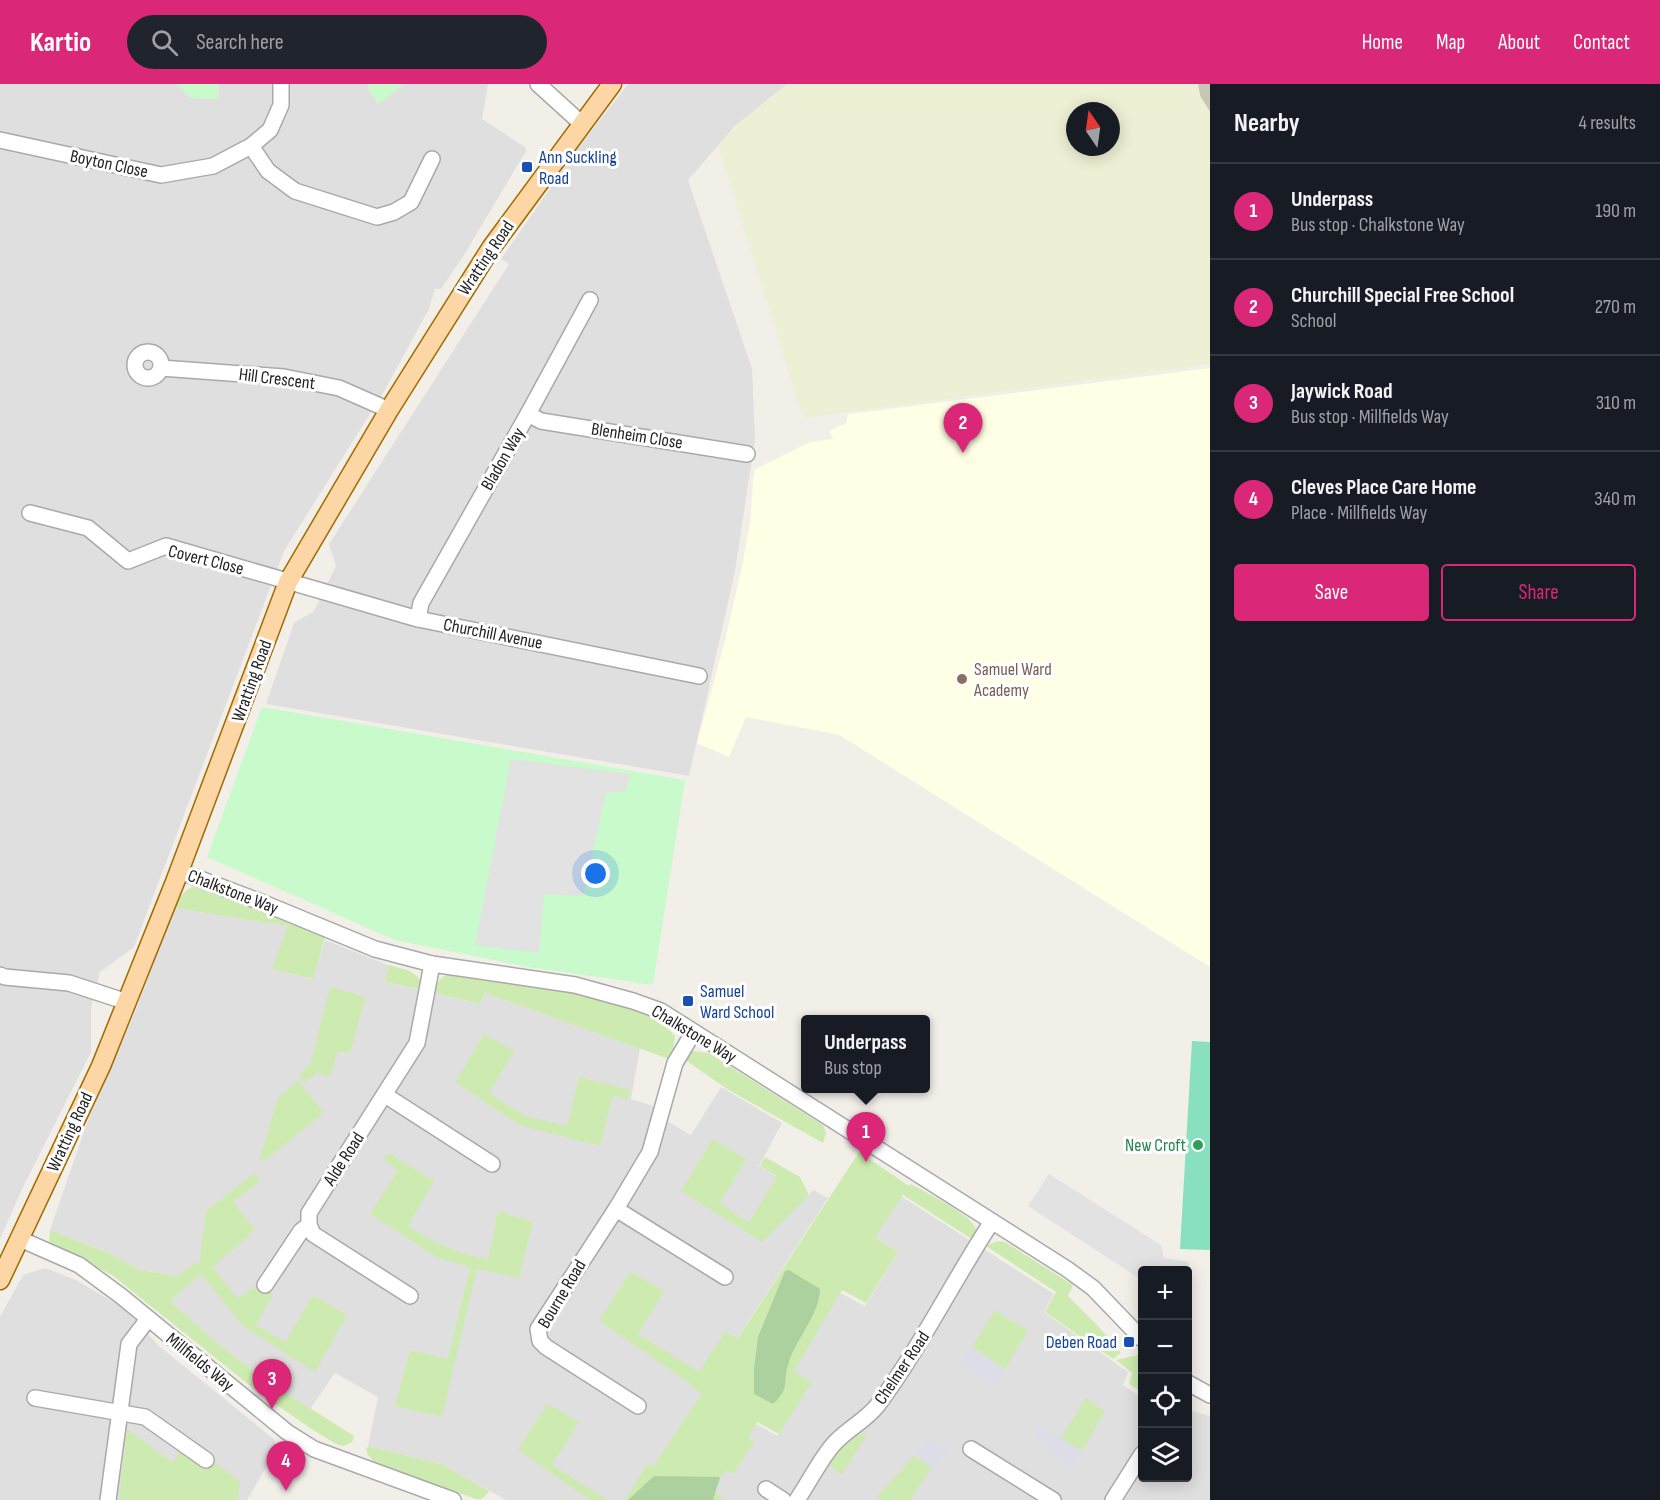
<!DOCTYPE html>
<meta charset="utf-8">
<style>
:root{--surface:#171b24;--page:#20242c;--text:#f1f3f6;--muted:#9ea1a6;--line:#363941;--accent:#db2777}
body{margin:0;font-family:"Sofia Sans Condensed",sans-serif;background:var(--page);color:var(--text)}
.controls{position:absolute;right:18px;bottom:18px;display:grid;overflow:hidden;border-radius:6px;box-shadow:0 3px 15px #0003}
.controls button{width:54px;height:54px;display:grid;place-items:center;padding:0;border:0;border-bottom:2px solid var(--line);background:var(--surface);color:var(--text);font:30px sans-serif}
.compass{position:absolute;left:1066px;top:18px;width:54px;height:54px;border-radius:50%;background:var(--surface);box-shadow:0 3px 15px #0003;rotate:347deg}
.you{position:absolute;left:596px;top:790px;width:21px;height:21px;margin:-15px;border:4px solid #fff;border-radius:50%;background:#1a73e8;box-shadow:0 0 0 9px #1a73e833}
.badge{display:grid;place-items:center;width:39px;height:39px;border-radius:50%;background:var(--accent);color:#fff;font-size:20px;font-weight:700}
.pin{position:absolute;translate:-50% -50px;filter:drop-shadow(0 2px 3px #0008)}
.pin::after{content:'';position:absolute;top:32px;width:21px;height:18px;background:inherit;clip-path:polygon(0 0,100% 0,50% 100%)}
.popup{position:absolute;left:801px;top:931px;width:129px;height:78px;box-sizing:border-box;display:grid;place-content:center;border-radius:6px;background:var(--surface);filter:drop-shadow(0 2px 4px #0005);font-size:20px;white-space:nowrap;color:var(--muted)}
.popup b{font-size:22px;color:var(--text)}
.popup::after{content:'';position:absolute;left:50%;top:100%;margin-left:-12px;border:12px solid transparent;border-top-color:var(--surface)}
.list{margin:0;padding:0;list-style:none}
h2{display:flex;justify-content:space-between;align-items:center;height:78px;margin:0;padding:0 24px;font-size:26px}
h2 small{font-size:20px;font-weight:400;color:var(--muted)}
.list li{display:grid;grid-template-columns:39px 1fr auto;gap:18px;align-items:center;box-sizing:border-box;height:96px;padding:0 24px;border-top:2px solid var(--line)}
.list b{display:block;font-size:22px;white-space:nowrap}
.list p{margin:0;font-size:20px;white-space:nowrap;color:var(--muted)}
.list em{font-size:20px;font-style:normal;color:var(--muted)}
.actions{display:flex;gap:12px;padding:18px 24px}
.actions a{flex:1;padding:14px 0;border:2px solid var(--accent);border-radius:6px;text-align:center;font-size:21px;color:var(--accent)}
.actions .main{background:var(--accent);color:#fff}
.icon{flex:none;width:33px;height:33px;fill:none;stroke:currentColor;stroke-width:2;stroke-linecap:round;stroke-linejoin:round}
.map{position:relative;flex:none;width:1210px;height:1416px;overflow:hidden}
header{display:flex;align-items:center;gap:36px;box-sizing:border-box;height:84px;padding:0 30px;background:var(--accent);color:#fff}
header strong{font-size:28px}
nav{display:flex;gap:33px;margin-inline-start:auto;font-size:21px}
.search{width:420px;height:54px;background:var(--page);display:flex;align-items:center;gap:15px;box-sizing:border-box;padding:0 21px;border-radius:33px;color:var(--muted);font-size:22px}
main{display:flex}
aside{flex:1;background:var(--surface)}
.map>svg:first-child{display:block}
.residential{fill:#e0dfdf}
.education{fill:#ffffe5}
.construction{fill:#c7c7b4}
.farmland{fill:#eef0d5;fill-rule:evenodd}
.grass{fill:#cdebb0}
.forest{fill:#add19e}
.park{fill:#c8facc}
.pitch{fill:#88e0be}
.parking{fill:#e2e2e2}
.plaza{fill:#dddde8}
.lines{fill:none;stroke-linecap:round;stroke-linejoin:round}
.minor-casing{stroke:#a9a9a9;stroke-width:18}
.major-casing{stroke:#a06b00;stroke-width:21}
.minor{stroke:#fff;stroke-width:15}
.major{stroke:#fcd6a4;stroke-width:18}
.transit-dot{fill:#1a4fb4;stroke:#fff;stroke-width:2}
.education-dot{fill:#8d6e63;stroke:#fff;stroke-width:2}
.leisure-dot{fill:#2e9e5b;stroke:#fff;stroke-width:2}
.labels{text-anchor:middle;dominant-baseline:central;stroke-width:6;stroke-linejoin:round;paint-order:stroke}
.transit-label{font-size:18px;fill:#164399;stroke:#fff;text-anchor:start}
.street-label{font-size:18px;fill:#222;stroke:#fff}
.education-label{font-size:18px;fill:#785e54;stroke:#fff;text-anchor:start}
.leisure-label{font-size:18px;fill:#27864d;stroke:#fff;text-anchor:end}
</style>
<header>
<strong>Kartio</strong>
<div class="search"><svg class="icon" aria-label="search" viewBox="0 0 24 24"><circle cx="10" cy="10" r="6"/><path d="M15 15l6 6"/></svg>Search here</div>
<nav><a>Home</a><a>Map</a><a>About</a><a>Contact</a></nav>
</header>
<main>
<div class="map">
<svg width="1210" height="1416" viewBox="0 0 1210 1416">
<rect width="100%" height="100%" fill="#f2efe9"/>
<g class="residential">
<path d="M0,0H176L191,14L218,15L219,0H366L378,20L404,0H488L482,35L525,63L526,67L464,171L441,205H435L429,225L383,309L284,467L134,863L100,888L91,924V968L22,1105L0,1155Z"/>
<path d="M628,0H787L734,43L688,96L752,285L755,355L735,487L689,692L266,620L294,539L314,527L336,482L329,460L509,180L501,175L578,64Z"/>
<path d="M174,824L289,842L273,885L312,895L325,856L388,881L385,898L480,920L485,909L640,964L631,1015L653,1022L665,1036L691,1051L721,1003L782,1039L759,1082L809,1111L813,1106L828,1114L633,1416H506L442,1380L368,1362L378,1313L335,1289L310,1325L261,1293L221,1262L170,1217L178,1192L140,1186L111,1170L50,1146L88,1036L136,926Z"/>
<path d="M899,1111L1054,1210L1044,1228L1128,1288L1123,1301L1142,1314V1394H1188V1326L1210,1332V1416H723L703,1403L744,1333L777,1352L810,1298L782,1281L831,1204L865,1222L898,1168L870,1149Z"/>
<path d="M45,1184L76,1196L125,1225L159,1262L275,1356L273,1371L247,1416H0V1233L23,1191Z"/>
</g>
<path class="education" d="M1210,284V883L839,651L746,633L729,673L697,659L725,557L743,478L750,439L754,386L810,358L833,355L829,347L846,339L848,330Z"/>
<path class="construction" d="M1198,0H1210V28L1200,12Z"/>
<path class="farmland" d="M787,0H1198L1200,12L1210,28V280L803,334L718,62L734,43ZM1075,27H1111V63H1075Z"/>
<g class="grass">
<path d="M192,803L203,804L325,853L313,895L272,885L288,842L174,824C179,814 182,808 192,803Z"/>
<path d="M388,881C404,885 422,887 422,906L385,898Z"/>
<path d="M454,889C483,894 512,899 541,904C584,911 645,917 675,952L673,966L669,975L485,909L480,920L434,909C438,896 440,892 454,889Z"/>
<path d="M330,903L366,913L350,969L338,967L330,992L317,989L303,999L299,992L311,979Z"/>
<path d="M484,950L514,967L489,1009L525,1032L567,1042L579,993L630,1006L628,1015L613,1012L600,1062L519,1041L455,998Z"/>
<path d="M693,967L709,969L823,1041L826,1049L823,1059L727,1005L684,975L687,970Z"/>
<path d="M298,997L324,1029L264,1077L259,1076L278,1014Z"/>
<path d="M713,1055L746,1075L720,1119L749,1139L777,1092L760,1082L765,1073L800,1093L809,1111L762,1158L681,1107Z"/>
<path d="M859,1068L909,1102L911,1100C925,1108 968,1129 975,1143C977,1148 976,1152 975,1157L903,1111L875,1153L898,1168L866,1219L842,1206L794,1287L812,1298L779,1350L757,1338L748,1355L754,1358L734,1390L725,1386L714,1408L726,1416H625L647,1380L653,1383L702,1309L690,1302L691,1300L599,1237L630,1188L664,1207L638,1250L699,1288L725,1248L738,1254Z"/>
<path d="M389,1069L434,1097L408,1142C437,1160 454,1168 488,1176L498,1127L533,1138L519,1194L477,1185L442,1333L395,1322L410,1266L448,1275L470,1183L438,1174L370,1130L398,1086L383,1075Z"/>
<path d="M254,1089L260,1097L233,1118L255,1146L213,1183L238,1215L258,1200L273,1210L256,1241L285,1258L313,1211L347,1231L315,1288L244,1243L203,1192L200,1191L170,1217L221,1262L261,1293L354,1352L352,1358L344,1362L338,1361L313,1346L258,1308L112,1191L53,1161L49,1157L50,1146L111,1170L140,1186L178,1192L195,1178L199,1182L206,1127Z"/>
<path d="M997,1157L1005,1158L1073,1201L1068,1212L1098,1242L1121,1269L1113,1275L1045,1228L1056,1208L986,1162Z"/>
<path d="M995,1226L1028,1247L1005,1285L972,1263Z"/>
<path d="M1142,1270V1308L1129,1300L1132,1289L1116,1276Z"/>
<path d="M1086,1314L1105,1327L1082,1367L1061,1354Z"/>
<path d="M547,1320L579,1337L552,1381L608,1416H590L518,1366Z"/>
<path d="M127,1345L172,1378L184,1363L213,1377L240,1398L238,1416H119Z"/>
<path d="M853,1350L866,1352L842,1390L828,1381Z"/>
<path d="M368,1362L442,1380L489,1407C486,1412 482,1416 476,1415L375,1379L368,1371L366,1366Z"/>
<path d="M914,1372L932,1383L910,1416H881L877,1413Z"/>
</g>
<g class="forest">
<path d="M789,1186L820,1205C819,1232 797,1253 789,1278C782,1297 791,1304 773,1320L754,1310V1284L758,1253L785,1187Z"/>
<path d="M654,1392L720,1393L713,1416H628Z"/>
</g>
<g class="park">
<path d="M176,0H219L218,15L191,14Z"/>
<path d="M366,0H404L378,20Z"/>
<path d="M262,623L685,696L653,901L528,883L395,856L207,773Z"/>
</g>
<path class="pitch" d="M1192,957L1210,958V1166L1180,1165Z"/>
<g class="parking">
<path d="M511,675L630,690L626,707L606,709L583,812L544,810L539,869L475,861Z"/>
<path d="M1049,1090L1161,1161L1164,1174L1189,1178L1188,1195V1186H1142V1196L1028,1122Z"/>
</g>
<g class="plaza">
<path d="M971,1264L1005,1286L995,1301L958,1281Z"/>
<path d="M1040,1341L1082,1367L1072,1384L1053,1372L1033,1349Z"/>
<path d="M929,1353L948,1365L934,1384L914,1371Z"/>
</g>
<g class="lines">
<g class="minor-casing">
<g id="minor">
<path d="M538,0L582,40"/>
<path d="M0,56L161,91L213,82L251,62L270,46L281,21V0"/>
<path d="M251,62L268,87L295,107L377,133L394,128L411,118L432,75"/>
<circle cx="148" cy="281" r="13"/>
<path d="M161,284L284,293L339,304L389,326"/>
<path d="M528,330L541,337L747,370"/>
<path d="M30,429L88,444L128,477L166,462L418,535L699,592"/>
<path d="M418,535L421,519L528,330L590,216"/>
<path d="M179,787L261,818L375,865L432,880L575,901L633,917L661,927L1067,1185L1093,1204L1142,1255"/>
<path d="M0,891L5,893L69,899L127,918"/>
<path d="M385,1011L492,1080"/>
<path d="M616,1125L725,1193"/>
<path d="M309,1141L313,1150L410,1212"/>
<path d="M20,1155L79,1181L121,1212L287,1348L314,1365L453,1416"/>
<path d="M265,1201L301,1147L309,1141V1129L417,959L432,880"/>
<path d="M1188,1299L1210,1311"/>
<path d="M35,1314L145,1333L206,1376"/>
<path d="M638,1322L546,1263L540,1257L538,1245L616,1125L650,1068L675,979L693,949"/>
<path d="M971,1365L1053,1416"/>
<path d="M766,1405L783,1416"/>
<path d="M108,1416L129,1260L148,1235"/>
<path d="M797,1416C809,1398 819,1378 832,1362C845,1346 864,1338 877,1322C920,1264 952,1199 991,1139"/>
<path d="M1113,1416L1142,1370"/>
</g>
</g>
<g class="major-casing">
<path id="major" d="M0,1196L101,982L175,798L288,498L389,326L491,164L612,0"/>
</g>
<use href="#minor" class="minor"/>
<use href="#major" class="major"/>
</g>
<g class="transit-dot">
<rect x="521" y="77" width="12" height="12" rx="3"/>
<rect x="682" y="911" width="12" height="12" rx="3"/>
<rect x="1123" y="1252" width="12" height="12" rx="3"/>
</g>
<circle class="education-dot" cx="962" cy="595" r="6"/>
<circle class="leisure-dot" cx="1198" cy="1061" r="6"/>
<g class="labels">
<g class="transit-label">
<text x="539" y="73">Ann Suckling<tspan x="539" dy="21">Road</tspan></text>
<text x="700" y="907">Samuel<tspan x="700" dy="21">Ward School</tspan></text>
<text x="1117" y="1258" text-anchor="end">Deben Road</text>
</g>
<g class="street-label">
<text transform="translate(109 80) rotate(12)">Boyton Close</text>
<text transform="translate(486 174) rotate(-56)">Wratting Road</text>
<text transform="translate(277 295) rotate(7)">Hill Crescent</text>
<text transform="translate(637 352) rotate(9)">Blenheim Close</text>
<text transform="translate(503 375) rotate(-60)">Bladon Way</text>
<text transform="translate(206 476) rotate(14)">Covert Close</text>
<text transform="translate(493 550) rotate(11)">Churchill Avenue</text>
<text transform="translate(252 597) rotate(-70)">Wratting Road</text>
<text transform="translate(233 808) rotate(21)">Chalkstone Way</text>
<text transform="translate(694 950) rotate(31)">Chalkstone Way</text>
<text transform="translate(70 1048) rotate(-65)">Wratting Road</text>
<text transform="translate(344 1075) rotate(-57)">Alde Road</text>
<text transform="translate(562 1210) rotate(-59)">Bourne Road</text>
<text transform="translate(200 1278) rotate(39)">Millfields Way</text>
<text transform="translate(902 1284) rotate(-56)">Chelmer Road</text>
</g>
<g class="education-label">
<text x="974" y="585">Samuel Ward<tspan x="974" dy="21">Academy</tspan></text>
</g>
<g class="leisure-label">
<text x="1186" y="1061">New Croft</text>
</g>
</g>
</svg>
<div class="controls">
<button>+</button>
<button>−</button>
<button><svg class="icon" aria-label="locate" viewBox="0 0 24 24"><circle cx="12" cy="12" r="6"/><path d="M12 2v4M12 18v4M2 12h4M18 12h4"/></svg></button>
<button><svg class="icon" aria-label="layers" viewBox="0 0 24 24"><path d="M12 4l9 5-9 5-9-5zM3 14l9 5 9-5"/></svg></button>
</div>
<svg class="compass" viewBox="-18 -18 36 36"><path d="M0-13l5 13h-10z" fill="#e53935"/><path d="M0 13l5-13h-10z" fill="#9ea1a6"/></svg>
<div class="you"></div>
<div class="pin badge" style="left:866px;top:1078px">1</div>
<div class="popup"><b>Underpass</b>Bus stop</div>
<div class="pin badge" style="left:963px;top:369px">2</div>
<div class="pin badge" style="left:272px;top:1325px">3</div>
<div class="pin badge" style="left:286px;top:1407px">4</div>
</div>
<aside>
<h2>Nearby<small>4 results</small></h2>
<ul class="list">
<li><span class="badge">1</span><div><b>Underpass</b><p>Bus stop · Chalkstone Way</p></div><em>190 m</em></li>
<li><span class="badge">2</span><div><b>Churchill Special Free School</b><p>School</p></div><em>270 m</em></li>
<li><span class="badge">3</span><div><b>Jaywick Road</b><p>Bus stop · Millfields Way</p></div><em>310 m</em></li>
<li><span class="badge">4</span><div><b>Cleves Place Care Home</b><p>Place · Millfields Way</p></div><em>340 m</em></li>
</ul>
<div class="actions"><a class="main">Save</a><a>Share</a></div>
</aside>
</main>
